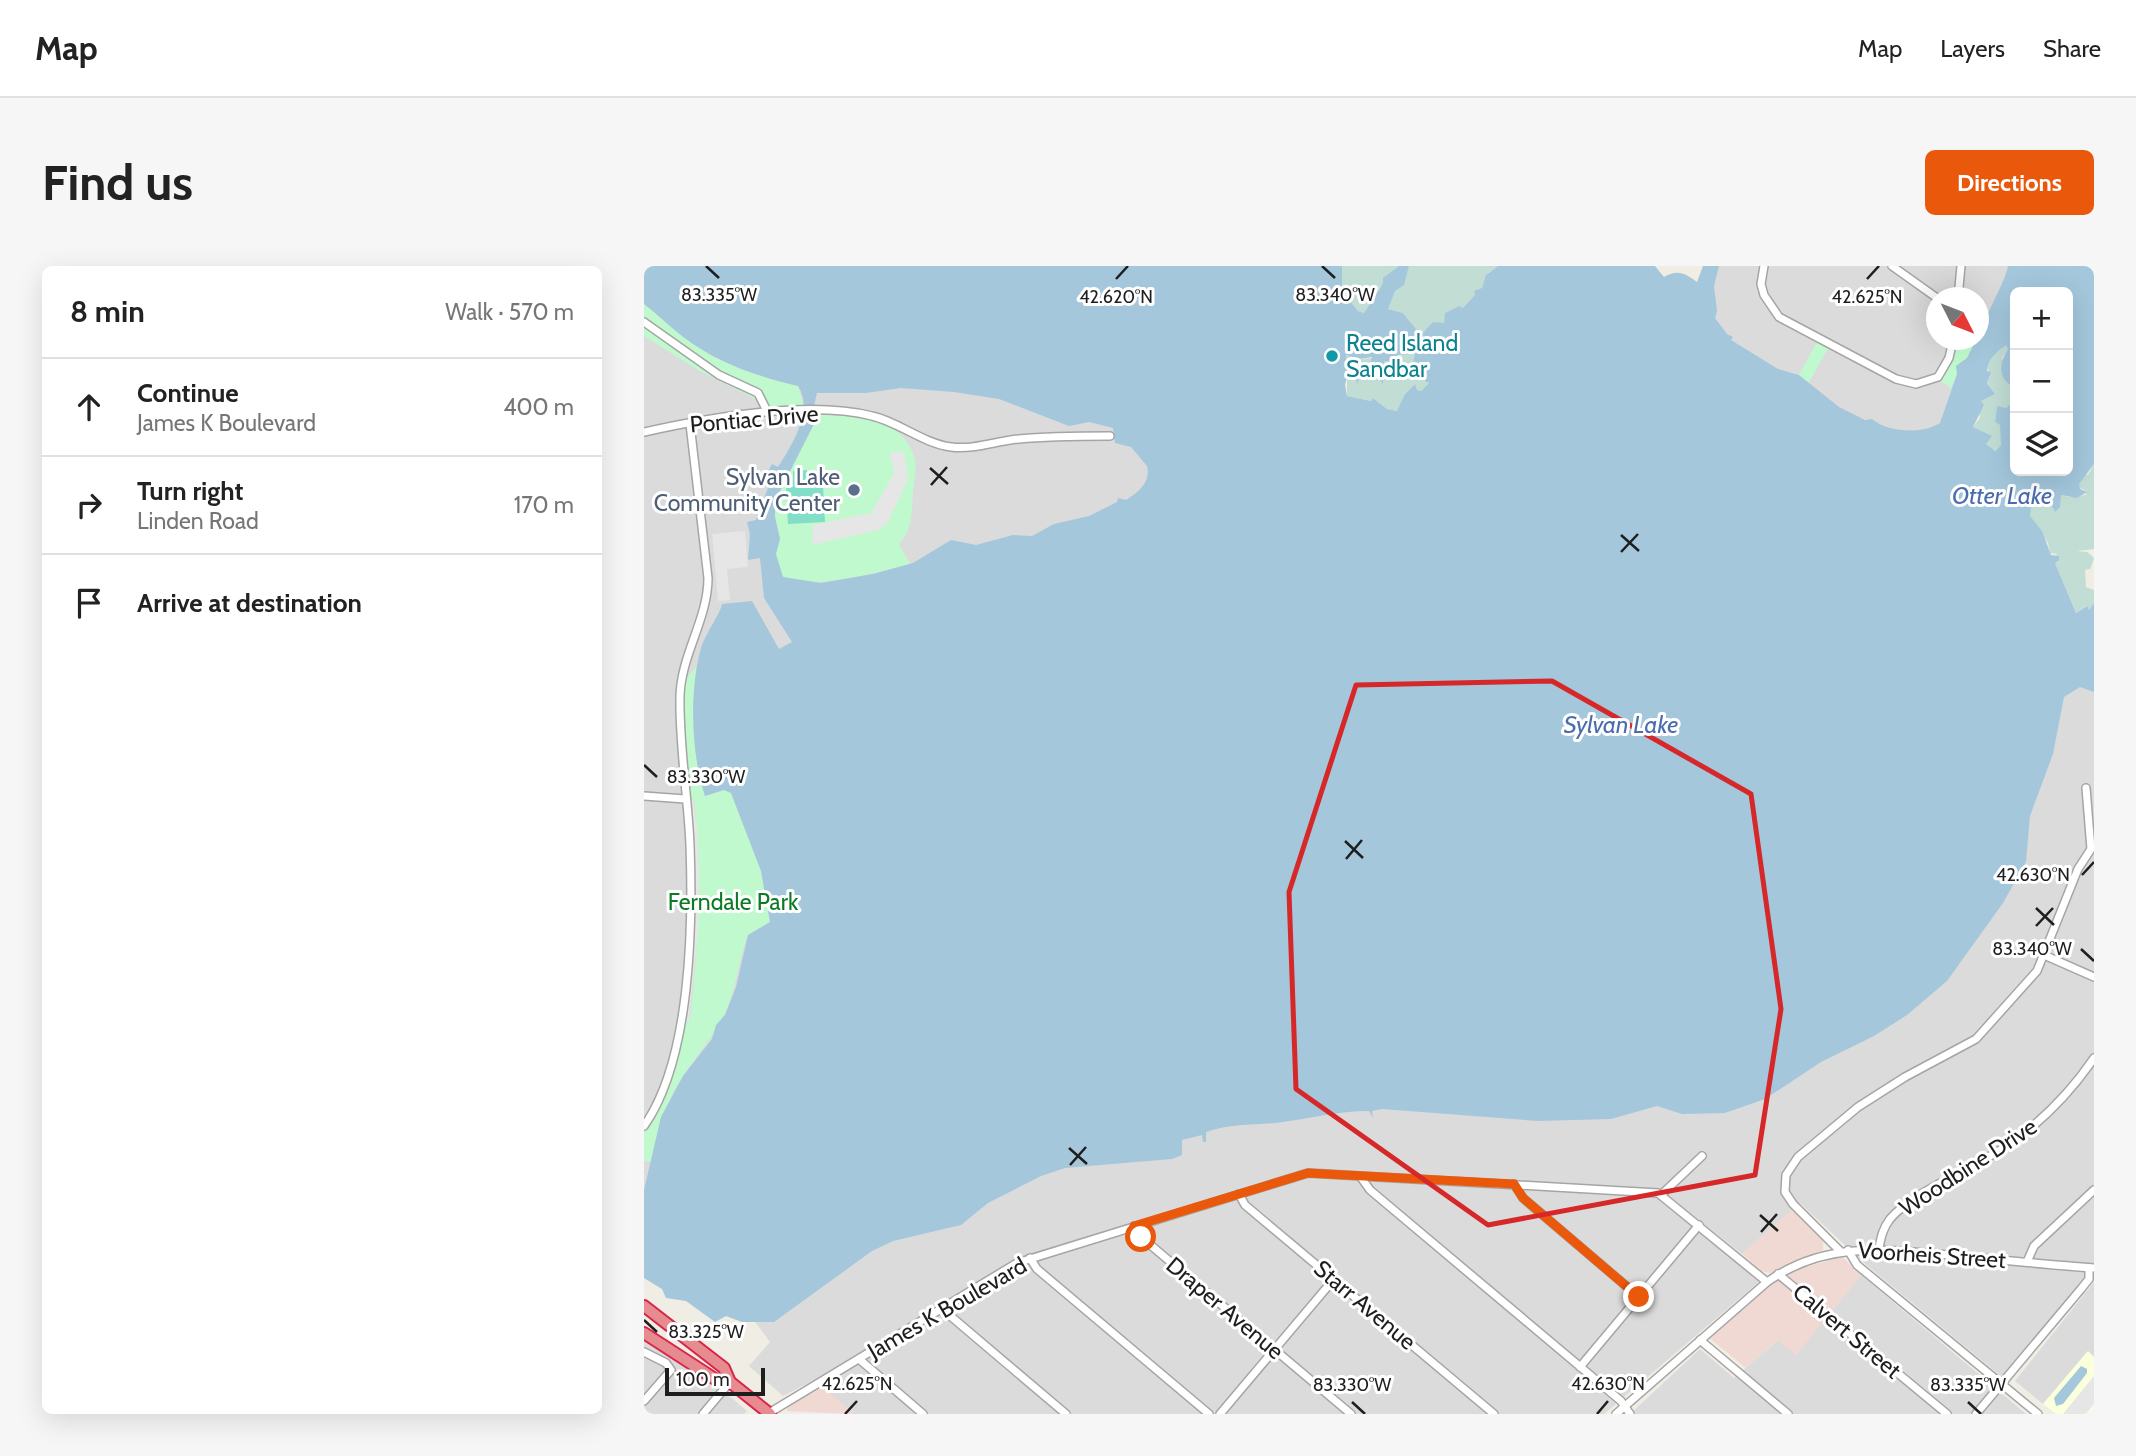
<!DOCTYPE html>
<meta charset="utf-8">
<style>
:root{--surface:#fff;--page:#f6f6f6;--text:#222;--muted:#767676;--line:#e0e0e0;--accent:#ea580c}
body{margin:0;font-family:Cabin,sans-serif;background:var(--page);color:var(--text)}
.controls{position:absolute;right:21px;top:21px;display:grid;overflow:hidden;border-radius:10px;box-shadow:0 7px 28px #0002}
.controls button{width:63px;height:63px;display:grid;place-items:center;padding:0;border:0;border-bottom:2px solid var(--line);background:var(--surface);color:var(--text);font:35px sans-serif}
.compass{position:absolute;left:1282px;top:21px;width:63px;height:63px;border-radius:50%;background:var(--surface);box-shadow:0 7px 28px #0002;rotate:132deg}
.scale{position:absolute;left:21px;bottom:18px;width:100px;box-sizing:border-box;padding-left:7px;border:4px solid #1e1e1e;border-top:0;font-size:19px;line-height:24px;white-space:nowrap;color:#1e1e1e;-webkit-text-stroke:5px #fff;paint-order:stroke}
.stop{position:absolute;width:21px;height:21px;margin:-16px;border:5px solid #ea580c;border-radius:50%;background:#fff}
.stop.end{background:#ea580c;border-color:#fff;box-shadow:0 2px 7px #0008}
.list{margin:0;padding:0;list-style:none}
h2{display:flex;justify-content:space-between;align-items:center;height:91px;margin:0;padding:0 28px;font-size:30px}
h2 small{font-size:23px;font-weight:400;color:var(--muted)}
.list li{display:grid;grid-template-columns:46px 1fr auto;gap:21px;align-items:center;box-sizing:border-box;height:98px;padding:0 28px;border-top:2px solid var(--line)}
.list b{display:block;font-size:26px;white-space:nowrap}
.list p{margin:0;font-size:23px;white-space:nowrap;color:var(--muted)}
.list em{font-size:23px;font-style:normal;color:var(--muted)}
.icon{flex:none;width:38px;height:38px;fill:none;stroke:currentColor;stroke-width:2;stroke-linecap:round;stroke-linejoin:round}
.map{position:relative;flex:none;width:1450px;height:1148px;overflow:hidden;border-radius:10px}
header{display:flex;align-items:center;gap:42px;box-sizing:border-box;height:98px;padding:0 35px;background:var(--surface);border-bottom:2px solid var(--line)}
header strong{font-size:33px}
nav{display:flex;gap:38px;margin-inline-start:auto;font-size:24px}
.intro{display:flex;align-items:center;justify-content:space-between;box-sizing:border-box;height:168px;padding:0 42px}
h1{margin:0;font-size:49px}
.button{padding:18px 32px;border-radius:10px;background:var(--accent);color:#fff;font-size:24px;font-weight:700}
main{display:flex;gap:42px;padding:0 42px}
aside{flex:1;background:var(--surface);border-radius:10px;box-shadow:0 7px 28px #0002}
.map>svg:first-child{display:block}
.residential{fill:#dcdbdb;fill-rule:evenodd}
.commercial{fill:#f0d8d3}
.education{fill:#faffdc}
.wetland{fill:#c1ddd4}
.park{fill:#c0f9cd}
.pitch{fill:#82dec8}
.parking{fill:#e6e6e6}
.water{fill:#a4c7dc;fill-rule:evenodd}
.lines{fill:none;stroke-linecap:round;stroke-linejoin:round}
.minor-casing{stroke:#a5a5a5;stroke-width:10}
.highway-casing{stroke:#d82548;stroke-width:14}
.minor{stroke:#fff;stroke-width:7}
.highway{stroke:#e68b8f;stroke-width:10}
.route{stroke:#ea580c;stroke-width:9}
.marked{fill:none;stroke:#d62828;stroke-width:5;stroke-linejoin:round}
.ticks{fill:none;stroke:#1e1e1e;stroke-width:2.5}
.culture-dot{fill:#0f9aa8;stroke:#fff;stroke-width:2.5}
.service-dot{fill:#5c6f8a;stroke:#fff;stroke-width:2.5}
.labels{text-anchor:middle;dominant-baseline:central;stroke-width:6;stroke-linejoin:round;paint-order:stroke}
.culture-label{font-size:23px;fill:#0d838f;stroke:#fff;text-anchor:start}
.street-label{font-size:23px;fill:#1e1e1e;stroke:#fff}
.service-label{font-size:23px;fill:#4e5e75;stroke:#fff;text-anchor:end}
.park-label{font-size:23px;fill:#0c7b26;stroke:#fff}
.water-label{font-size:24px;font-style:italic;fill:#4b6dad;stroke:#fff}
.ticks-label{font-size:18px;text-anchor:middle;fill:#1e1e1e;stroke:#fff;stroke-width:6;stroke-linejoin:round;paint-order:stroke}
</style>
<header>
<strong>Map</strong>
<nav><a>Map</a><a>Layers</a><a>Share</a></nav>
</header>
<div class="intro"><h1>Find us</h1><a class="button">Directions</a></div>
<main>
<aside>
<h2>8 min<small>Walk · 570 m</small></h2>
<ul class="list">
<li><svg class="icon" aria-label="ahead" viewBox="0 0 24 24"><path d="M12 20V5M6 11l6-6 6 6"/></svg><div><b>Continue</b><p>James K Boulevard</p></div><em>400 m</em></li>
<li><svg class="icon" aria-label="right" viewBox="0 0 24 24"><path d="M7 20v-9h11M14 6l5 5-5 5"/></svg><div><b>Turn right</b><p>Linden Road</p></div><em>170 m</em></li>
<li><svg class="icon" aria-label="arrive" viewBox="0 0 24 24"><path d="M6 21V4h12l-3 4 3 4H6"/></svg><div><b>Arrive at destination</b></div></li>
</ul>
</aside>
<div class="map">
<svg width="1450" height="1148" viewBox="0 0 1450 1148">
<rect width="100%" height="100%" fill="#efede4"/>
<g class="residential">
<path d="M0,0L634,201L0,945Z"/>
<path d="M1069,0H1388L1371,26L1298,171L1235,209L1063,88ZM1293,32H1335V74H1293Z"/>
<path d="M1450,381V1005L1358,1111L1220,997L1156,937L1098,988L1016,923L1012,925L1116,1015L960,1148H210L170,1114L139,1130L105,1100L126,1076L78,1011L1371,422Z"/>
<path d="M1217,1009L1382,1148H986L1056,1083L1090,1112L1134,1074L1152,1088Z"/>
<path d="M1450,1016V1091L1443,1086L1399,1138L1371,1115Z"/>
<path d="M0,1074L89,1133L103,1145L100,1148H0Z"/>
</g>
<g class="commercial">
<path d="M1148,944L1179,971V984L1127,1007L1117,1005L1098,988Z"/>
<path d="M1198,991L1217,1009L1152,1089L1133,1074L1102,1102L1064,1071L1114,1028L1147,1005Z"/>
<path d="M177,1120L195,1135L210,1148L143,1145L144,1140Z"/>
</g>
<path class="education" d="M1444,1085L1450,1091V1148H1412L1399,1138Z"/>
<g class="wetland">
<path d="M698,0H755L735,22L720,47L714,45L698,25Z"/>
<path d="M765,0H854L844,7L838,22L819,43L815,40L803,46L800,57H789L777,69L759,47L744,43L750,26L760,16Z"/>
<path d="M1362,78L1364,83L1358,92L1371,122V135L1362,143L1353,140L1351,156L1357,159V179L1349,186L1342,178L1343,169L1329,161L1336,152L1335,145L1340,140L1336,135L1351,128L1343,116L1346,110L1343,100L1351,86Z"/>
<path d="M766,83L771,86L770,97L785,99L780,107H783L781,114L785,117L777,125L772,124L771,118L761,128L754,145L743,143L729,132L727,135L703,130V111L715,114L717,109L707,98L704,101L702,89L715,93L729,92L724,98L726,102L723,113L730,103L739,116L740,95L748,96Z"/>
<path d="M1450,198V283L1433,285L1443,286L1450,292L1446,303L1441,304L1442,321L1450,324V337L1444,345L1442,340L1432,347L1411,297L1413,288L1406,287L1404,277L1386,251L1384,236L1402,228L1410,242L1415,239L1417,229L1425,231L1442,229L1441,224L1435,222V214L1441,208L1444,209Z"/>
</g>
<g class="park">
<path d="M0,38C13,48 25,60 38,70C73,97 112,110 154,120L160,141L131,143L54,104L0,70Z"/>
<path d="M1174,74L1186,79L1164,118L1155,109Z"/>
<path d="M1312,74H1332L1323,92L1312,100L1313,108L1307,122L1295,114L1308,94Z"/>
<path d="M167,148C204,150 256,147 270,190C274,201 269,217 269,228C267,248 269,263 255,278L266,298C240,305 155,329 136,307L132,288L131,235L172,154Z"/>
<path d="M53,400C50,442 47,490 61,530L80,524L87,527L117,605L126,654L124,659L104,669C94,694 93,722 81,747C70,770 53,789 39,810C21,837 13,865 7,896L0,895V865L25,818L39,755L46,754C54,680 59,607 50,533H45L40,429L41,414Z"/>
</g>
<path class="pitch" d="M163,204L164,220L179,219L181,256L144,258L142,221H149V205Z"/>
<g class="parking">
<path d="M260,185L264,213L242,260L238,258V263L168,279L169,259L227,247L232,252L228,246L250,207L246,186Z"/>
<path d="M101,265L104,301L83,303L86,334L74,335L68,268Z"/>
<path d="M45,533H49L53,562L55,609L54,664L45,755L36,754L43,691Z"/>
<path d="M1450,1110V1138L1442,1148H1419Z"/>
</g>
<g class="water">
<path d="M0,0H698V25L714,45L720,47L739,17V12L755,0H765L760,19L751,25L744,43L759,47L777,69L789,56L800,57L801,47L815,40L819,42L831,29L830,25L838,22L842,9L854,0H1011L1020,11C1034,3 1041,7 1053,16L1059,0H1075L1070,20L1073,45L1071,52L1083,68L1089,71L1087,74L1134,103L1155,109L1195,141L1221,154L1228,153C1243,166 1277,169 1296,157L1313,108L1312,100L1323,92L1332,74H1335C1335,59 1361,18 1364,0H1450V198L1435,218L1436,223L1443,226L1433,232L1417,229L1416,241L1411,246L1402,228L1384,238L1387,240L1386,250L1398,265L1407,289L1415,290V294L1411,297L1432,347L1443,340L1445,344L1450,337V426L1436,421L1420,431L1409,488L1386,550L1382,596L1359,637L1303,715L1263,749L1230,770L1177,796L1121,833L1081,847L1038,848L1013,840L967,853L894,855L738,843L728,845L729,852L725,845C693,845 664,853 632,857C608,859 586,858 562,866V876H559L558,869L538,874V889L528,893L421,902L397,910L344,937L317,959L249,975L228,985L130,1056H98L82,1050L71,1056L42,1035L22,1032L18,1023L0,1012V924L17,851L39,810L68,773L72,759L81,749L92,721L104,669L126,656L117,605L87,527L80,524L61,530C47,488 45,425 57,382C61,369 77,346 78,338L108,335L135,383L148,376L120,332L116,292L104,294L106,268L103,256L112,254L128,211L123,207L128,198L134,201C148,179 170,144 154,120C112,110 73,97 38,70C25,60 13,48 0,38ZM1371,26H1424V205H1371V135L1362,142L1353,140L1351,156L1356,159L1357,179L1351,185L1342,178L1348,170L1329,161L1340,139L1337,135L1351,128L1343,117L1347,106L1343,105C1344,93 1352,86 1362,79L1364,83C1354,98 1354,114 1371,122ZM766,83L771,86L769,99H784L780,107H783L781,115L785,117L777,125L773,124L771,118L761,128L753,145L743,143L729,132L727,135L703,130L701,119L703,111L712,113L713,118L717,108L713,107L707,97L704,101L702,89L715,93L728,91L720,112L724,114L727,104L730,103L739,118L740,95L747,96L754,89L764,88ZM257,122L310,126L355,133L425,160L445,156L469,162L471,177L487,181L503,200C507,216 495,226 482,234L474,232L473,236L445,250L410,258L388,270L369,269L332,279L307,274L269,297L229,308L177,317L139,311L132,288L136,273L131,251V235L172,154L168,148L173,127H222Z"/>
<path d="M1437,1100L1443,1103V1107L1419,1138L1412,1140L1410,1132Z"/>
</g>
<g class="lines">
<g class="minor-casing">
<g id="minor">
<path d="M1120,0L1117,18L1120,29L1135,51L1252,113L1272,118L1294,111L1305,92L1309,74"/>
<path d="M1248,0L1293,32"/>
<path d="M1314,32L1317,0"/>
<path d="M0,56L75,109L114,127L124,147"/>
<path d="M0,166C63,152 165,134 228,150C255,156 278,177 307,181C330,184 352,175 375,173C405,170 436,170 466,170"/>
<path d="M0,530L41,533"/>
<path d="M1400,689L1450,711"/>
<path d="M0,860C47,794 49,659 46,579C44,530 35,480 36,430C37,389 64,353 64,312L46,158"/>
<path d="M716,910L726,924L977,1135L986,1148"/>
<path d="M870,918L879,932L995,1031"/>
<path d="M595,928L601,939L850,1148"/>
<path d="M1017,929L1058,890"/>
<path d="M490,960L497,971L707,1148"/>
<path d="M1235,982C1237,971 1239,962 1246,953C1269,925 1340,898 1373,873C1403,850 1429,823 1450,792"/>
<path d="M1204,984L1213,999L1394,1148"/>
<path d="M1196,985L1149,938L1141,926L1142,909L1154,891L1214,841L1261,811L1332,773L1393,705L1434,603L1447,583L1442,522"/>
<path d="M386,992L393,1003L565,1148"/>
<path d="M1383,996L1390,980L1450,924"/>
<path d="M1134,1008L1303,1148"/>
<path d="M297,1042L422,1148"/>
<path d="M1056,1074L1144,1148"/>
<path d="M0,1086L22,1097L27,1104L0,1135"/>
<path d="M215,1093L279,1148"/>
<path d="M936,1101L1055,959"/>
<path d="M125,1147L373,997L664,907L1014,927L1123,1016"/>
<path d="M59,1148L86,1116"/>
<path d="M576,1148L690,1013"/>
<path d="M972,1148L1123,1016C1184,973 1246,984 1315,990C1360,994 1405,999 1450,1002"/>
<path d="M1332,1148L1437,1023L1445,1013V1002"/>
</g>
</g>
<g class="highway-casing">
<g id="highway">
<path d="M0,1040L80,1102L86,1116L126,1148"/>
<path d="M0,1067L71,1113L86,1116"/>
</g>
</g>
<use href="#minor" class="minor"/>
<use href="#highway" class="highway"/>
</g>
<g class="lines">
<path class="route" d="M497,971L490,960L664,907L870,918L879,932L995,1031"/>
</g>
<path class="marked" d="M908,415L1107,528L1137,743L1111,909L844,959L652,823L645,626L712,419Z"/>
<path class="ticks" d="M62,0L75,12M678,0L691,12M472,13L484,0M1223,13L1235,0M286,202L304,218M287,219L303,201M977,269L995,285M977,286L994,268M0,499L13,511M701,575L719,592M702,593L718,574M1438,609L1450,596M1392,642L1410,659M1392,660L1409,642M1437,683L1450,695M425,882L443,898M426,899L442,881M1116,949L1134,965M1117,966L1133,948M0,1054L13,1066M708,1136L721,1148M1324,1136L1337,1148M201,1148L213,1135M953,1148L964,1135"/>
<circle class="culture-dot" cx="688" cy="90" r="7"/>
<circle class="service-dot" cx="210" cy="224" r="7"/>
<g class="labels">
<g class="culture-label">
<text x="702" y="77">Reed Island<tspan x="702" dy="26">Sandbar</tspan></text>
</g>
<g class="street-label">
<text transform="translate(110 153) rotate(-5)">Pontiac Drive</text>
<text transform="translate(1324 901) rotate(-33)">Woodbine Drive</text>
<text transform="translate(1288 989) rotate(4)">Voorheis Street</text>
<text transform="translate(721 1039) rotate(40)">Starr Avenue</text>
<text transform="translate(303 1042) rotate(-30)">James K Boulevard</text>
<text transform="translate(581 1042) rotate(40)">Draper Avenue</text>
<text transform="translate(1203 1065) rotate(40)">Calvert Street</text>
</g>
<g class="service-label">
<text x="196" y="211">Sylvan Lake<tspan x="196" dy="26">Community Center</tspan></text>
</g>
<g class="park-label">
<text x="89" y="636">Ferndale Park</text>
</g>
<g class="water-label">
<text x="1358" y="229">Otter Lake</text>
<text x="977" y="458">Sylvan Lake</text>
</g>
</g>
<g class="ticks-label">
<text x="75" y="35">83.335°W</text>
<text x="691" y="35">83.340°W</text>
<text x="472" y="37">42.620°N</text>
<text x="1223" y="37">42.625°N</text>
<text x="62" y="517">83.330°W</text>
<text x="1389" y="615">42.630°N</text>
<text x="1388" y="689">83.340°W</text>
<text x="62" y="1072">83.325°W</text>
<text x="213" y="1124">42.625°N</text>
<text x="964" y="1124">42.630°N</text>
<text x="708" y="1125">83.330°W</text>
<text x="1324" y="1125">83.335°W</text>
</g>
</svg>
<div class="controls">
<button>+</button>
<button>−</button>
<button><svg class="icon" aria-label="layers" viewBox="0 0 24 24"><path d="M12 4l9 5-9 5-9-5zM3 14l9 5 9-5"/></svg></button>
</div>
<svg class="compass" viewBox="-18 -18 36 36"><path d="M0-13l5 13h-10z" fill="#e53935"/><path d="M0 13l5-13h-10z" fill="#767676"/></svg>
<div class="scale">100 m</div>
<div class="stop" style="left:497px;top:971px"></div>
<div class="stop end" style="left:995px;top:1031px"></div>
</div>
</main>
